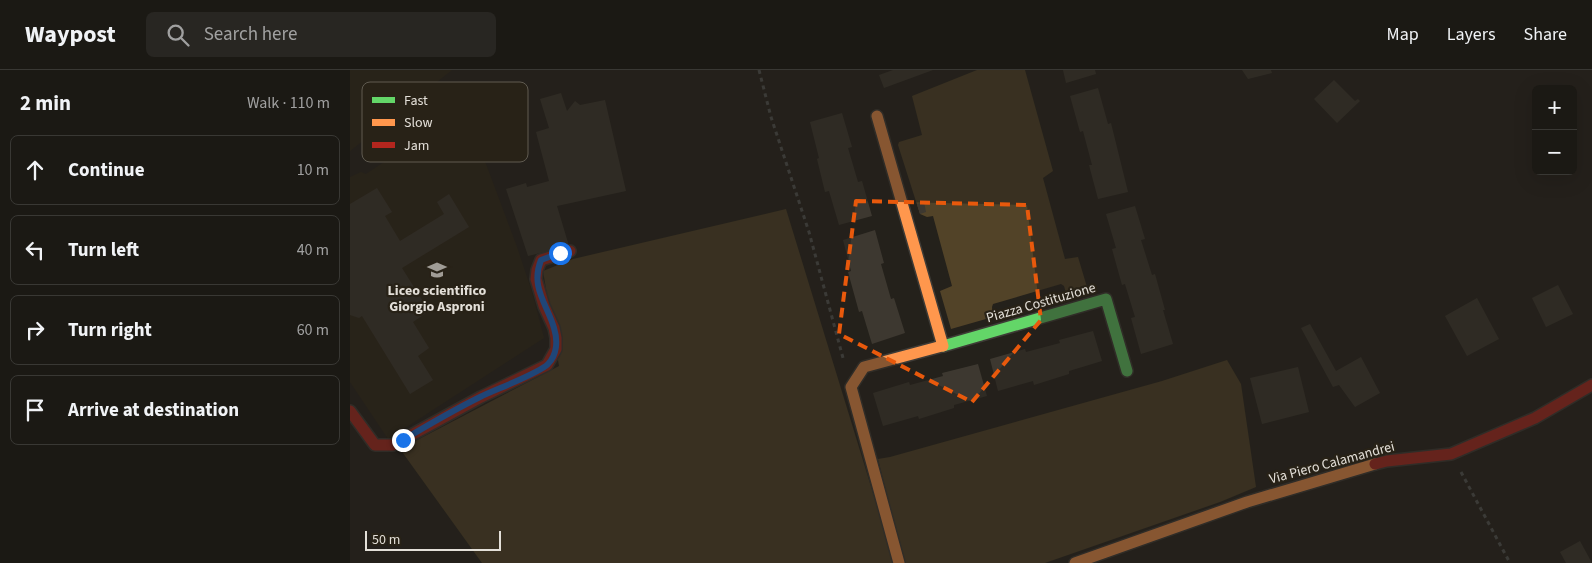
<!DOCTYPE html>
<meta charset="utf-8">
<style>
:root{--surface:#1b1914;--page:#282622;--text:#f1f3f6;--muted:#a0a0a0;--line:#393834}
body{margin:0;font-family:"Source Sans 3",sans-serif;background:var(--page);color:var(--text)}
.controls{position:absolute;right:15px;top:15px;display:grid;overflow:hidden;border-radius:8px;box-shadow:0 5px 20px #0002}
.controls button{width:45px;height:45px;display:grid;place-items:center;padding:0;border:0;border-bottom:1px solid var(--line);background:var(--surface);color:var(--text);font:25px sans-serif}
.scale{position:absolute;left:15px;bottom:12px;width:136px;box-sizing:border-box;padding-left:5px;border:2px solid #e3dfd8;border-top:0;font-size:14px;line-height:18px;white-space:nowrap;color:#e3dfd8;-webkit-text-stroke:4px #282217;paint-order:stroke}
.stop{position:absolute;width:15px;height:15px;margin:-11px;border:4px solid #1a73e8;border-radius:50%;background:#fff}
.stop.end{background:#1a73e8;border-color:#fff;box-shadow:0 1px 5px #0008}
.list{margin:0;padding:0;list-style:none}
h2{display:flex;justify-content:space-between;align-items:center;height:65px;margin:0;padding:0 20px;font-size:21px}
h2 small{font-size:16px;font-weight:400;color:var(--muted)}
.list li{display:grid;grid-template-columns:32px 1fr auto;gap:15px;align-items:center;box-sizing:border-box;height:70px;margin:0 10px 10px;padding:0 10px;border:1px solid var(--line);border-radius:8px}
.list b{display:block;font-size:19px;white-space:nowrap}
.list em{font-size:16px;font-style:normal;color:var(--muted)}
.icon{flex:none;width:28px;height:28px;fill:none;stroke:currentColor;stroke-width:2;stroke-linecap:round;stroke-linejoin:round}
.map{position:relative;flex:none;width:1242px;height:493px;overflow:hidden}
header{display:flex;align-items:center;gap:30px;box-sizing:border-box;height:70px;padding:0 25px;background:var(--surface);border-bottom:1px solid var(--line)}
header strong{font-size:24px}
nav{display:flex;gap:28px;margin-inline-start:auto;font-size:18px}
.search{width:350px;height:45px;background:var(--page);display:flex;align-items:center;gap:12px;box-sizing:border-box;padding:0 18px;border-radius:8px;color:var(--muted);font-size:19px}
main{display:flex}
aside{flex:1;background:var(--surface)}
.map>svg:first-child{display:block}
.built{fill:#2e2617}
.green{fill:#524328}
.building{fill:#3d3830}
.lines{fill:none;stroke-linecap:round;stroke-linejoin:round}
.fast-casing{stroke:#3e3b36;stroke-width:14}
.slow-casing{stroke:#3e3b36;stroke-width:14}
.jam-casing{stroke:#3e3b36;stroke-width:14}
.path{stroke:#575a59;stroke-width:3;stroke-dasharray:4 4;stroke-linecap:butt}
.fast{stroke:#63d668;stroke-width:11}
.slow{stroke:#ff974d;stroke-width:11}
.jam{stroke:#b3261e;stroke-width:11}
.route{stroke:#1a73e8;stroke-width:6}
.marked{fill:none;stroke:#e8590c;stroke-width:4;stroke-dasharray:10 6;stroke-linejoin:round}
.labels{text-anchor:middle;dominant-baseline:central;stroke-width:4.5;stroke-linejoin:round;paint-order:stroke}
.poi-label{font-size:14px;font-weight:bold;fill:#e3dfd8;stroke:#282217}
.street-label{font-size:14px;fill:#e3dfd8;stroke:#282217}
.key{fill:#282217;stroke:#605b51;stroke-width:1}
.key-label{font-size:14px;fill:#e3dfd8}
</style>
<header>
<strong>Waypost</strong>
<div class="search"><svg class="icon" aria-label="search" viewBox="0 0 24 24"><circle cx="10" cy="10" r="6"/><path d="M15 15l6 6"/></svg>Search here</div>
<nav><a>Map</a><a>Layers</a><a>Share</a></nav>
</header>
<main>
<aside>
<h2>2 min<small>Walk · 110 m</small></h2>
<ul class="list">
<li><svg class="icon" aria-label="ahead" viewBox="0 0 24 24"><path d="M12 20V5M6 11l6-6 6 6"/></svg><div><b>Continue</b></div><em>10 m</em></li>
<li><svg class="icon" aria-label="left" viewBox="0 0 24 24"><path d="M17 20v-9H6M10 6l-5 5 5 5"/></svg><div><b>Turn left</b></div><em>40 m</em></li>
<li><svg class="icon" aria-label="right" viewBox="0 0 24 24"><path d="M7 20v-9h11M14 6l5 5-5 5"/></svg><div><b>Turn right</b></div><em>60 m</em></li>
<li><svg class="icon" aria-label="arrive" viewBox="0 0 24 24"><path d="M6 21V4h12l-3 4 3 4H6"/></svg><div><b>Arrive at destination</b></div></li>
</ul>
</aside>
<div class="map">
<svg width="1242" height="493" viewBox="0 0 1242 493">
<rect width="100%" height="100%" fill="#24211b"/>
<g class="built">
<path d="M0,0H102L0,81Z"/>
<path d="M93,63L107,66L119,72L133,86L167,177L182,222L194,268L38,369L0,312V107L11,102L16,104L67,70L80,64Z"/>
</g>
<g class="green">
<path d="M627,0H675L703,101L693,108L715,189L728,187L737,217L736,221L717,226L714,216L711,214L643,234L642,237L643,247L601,259L590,221L602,216L583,146L577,147L570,144L548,75L549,72L572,65L562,26Z"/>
<path d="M436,139L538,472L543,493H132L50,379L209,296L193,201L223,189Z"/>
<path d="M877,290L891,314L906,417L870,432L695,493H554L528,389L540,387L812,311Z"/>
</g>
<g class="building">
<path d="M543,0H583L534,18L529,5Z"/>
<path d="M713,0H745L746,4L716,13Z"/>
<path d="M892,0H921L922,3L898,9Z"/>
<path d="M984,10L1005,31L1008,29L1010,31L987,53L964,29Z"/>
<path d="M748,18L758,54L761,53L778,122L748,129L739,95H742L733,61L730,62L720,26Z"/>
<path d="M211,23L217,41L225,31L230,35L255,30L276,121L207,136L219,176L178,186L156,119L176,113L177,117L199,111L186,62L199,58L190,29Z"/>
<path d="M492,43L502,77L498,78L508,112L512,111L522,146L489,155L479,121L475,122L467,89L469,88L460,52Z"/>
<path d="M27,118L42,142L35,146L50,171L94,144L87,132L99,124L119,157L52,198L79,241L63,252L79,278L68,286L83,310L60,324L12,246L9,248L0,245V134Z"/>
<path d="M574,132L576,142L570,144L567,134Z"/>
<path d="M785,136L795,169L791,170L802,205L805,204L815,240H813L823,274L791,284L781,248L785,247L775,214L772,215L762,179L766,178L756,144Z"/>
<path d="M525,160L534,193L531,194L541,229L544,228L555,263L522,274L512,241L509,242L498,202L501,201L493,170Z"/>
<path d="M1208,215L1223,244L1196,257L1182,228Z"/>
<path d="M1127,228L1149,269L1117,286L1095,246Z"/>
<path d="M960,254L986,301L1011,287L1030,323L1005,337L989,315L983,317L951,258Z"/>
<path d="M743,261L752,291L719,301V304L684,315L683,311L648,321L640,289L675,279L676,282L710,273L709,270Z"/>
<path d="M628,294L637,326L604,335V338L569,349L568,346L533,356L523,323L559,312L560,315L593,306L592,303Z"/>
<path d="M948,297L959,342L912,354L900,308Z"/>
<path d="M1230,471L1242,493H1216L1210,482Z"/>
</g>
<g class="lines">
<g class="fast-casing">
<path id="fast" d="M593,276L756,229L777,301"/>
</g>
<g class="slow-casing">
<g id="slow">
<path d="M527,46L593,276"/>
<path d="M549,493L501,317L514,297L592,276"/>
<path d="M725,493L897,432L1025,394"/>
</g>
</g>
<g class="jam-casing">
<g id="jam">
<path d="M0,341L25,375H43L131,327L197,295L206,279V268L204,258L194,236L186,209L187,200L191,190L220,181"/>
<path d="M1025,394L1037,391L1101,384L1185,348L1242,315"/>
</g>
</g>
<g class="path">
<path d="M409,0L421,47L459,162L493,288"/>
<path d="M1111,402L1160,493"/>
</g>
<use href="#fast" class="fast"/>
<use href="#slow" class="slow"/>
<use href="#jam" class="jam"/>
</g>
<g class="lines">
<path class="route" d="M53,370C78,355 104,340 130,327C144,320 190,303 198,294C207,285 208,271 204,258C197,234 180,217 191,190L210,183"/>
</g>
<path d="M0 0H1242V493H0ZM506,131L677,135L691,250L622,332L489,264Z" fill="#24211b" fill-opacity=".55" fill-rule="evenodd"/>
<path class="marked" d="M506,131L677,135L691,250L622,332L489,264Z"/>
<defs>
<g id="school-bare" transform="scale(1.5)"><path d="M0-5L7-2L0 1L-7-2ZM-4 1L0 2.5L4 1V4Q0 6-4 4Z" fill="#a09c96" stroke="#282217" stroke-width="2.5" paint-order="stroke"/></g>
</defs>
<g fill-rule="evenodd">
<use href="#school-bare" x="87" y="200"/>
</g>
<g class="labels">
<g class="poi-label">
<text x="87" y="221">Liceo scientifico<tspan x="87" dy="16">Giorgio Asproni</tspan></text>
</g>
<g class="street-label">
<text transform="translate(691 233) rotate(-16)">Piazza Costituzione</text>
<text transform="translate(982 393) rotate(-15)">Via Piero Calamandrei</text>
</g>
</g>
<rect x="12" y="12" width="166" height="80" rx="8" class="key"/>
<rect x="22" y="27" width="23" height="6" fill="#63d668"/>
<rect x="22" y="49" width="23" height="7" fill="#ff974d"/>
<rect x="22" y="72" width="23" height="6" fill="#b3261e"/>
<g class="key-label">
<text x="54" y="35">Fast</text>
<text x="54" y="57">Slow</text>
<text x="54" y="80">Jam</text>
</g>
</svg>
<div class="controls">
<button>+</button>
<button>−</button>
</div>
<div class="scale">50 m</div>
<div class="stop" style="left:210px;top:183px"></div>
<div class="stop end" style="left:53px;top:370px"></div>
</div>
</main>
